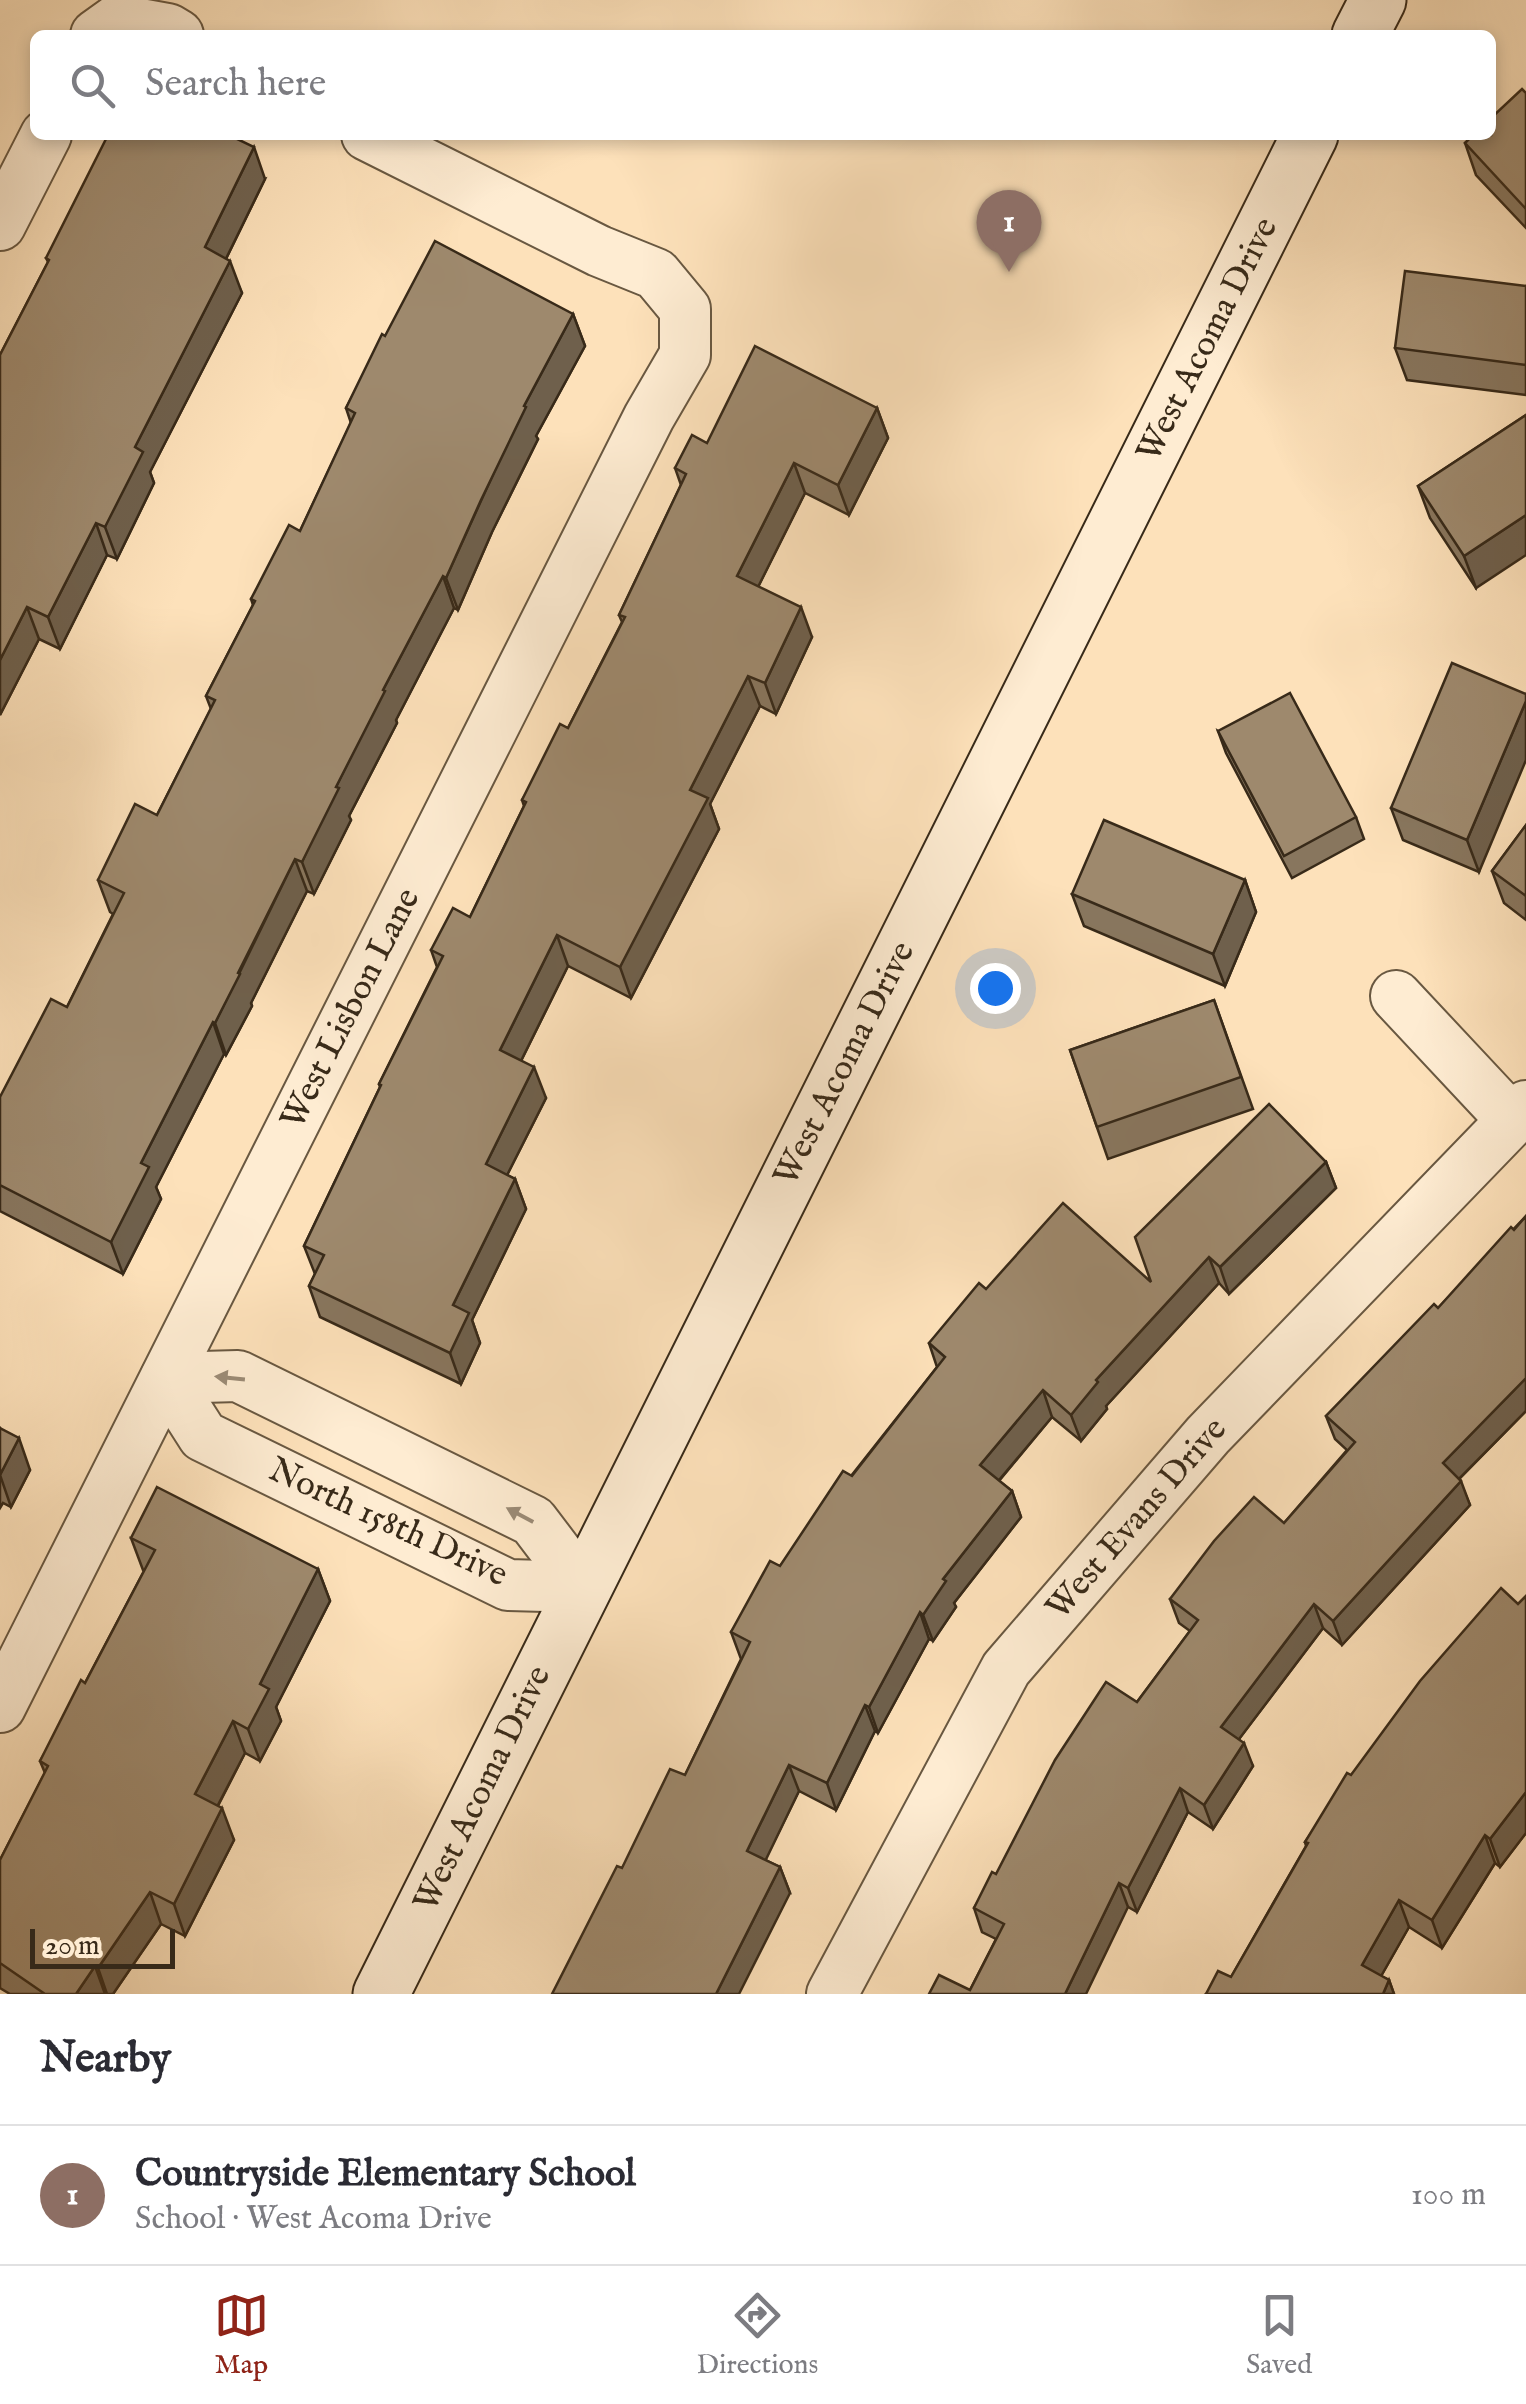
<!DOCTYPE html>
<meta charset="utf-8">
<style>
:root{--surface:#fff;--page:#f7f7f7;--text:#2b2b33;--muted:#7c7c81;--line:#e1e1e2;--accent:#8f2418}
body{margin:0;font-family:"IM FELL English",serif;background:var(--page);color:var(--text)}
.scale{position:absolute;left:30px;bottom:25px;width:145px;box-sizing:border-box;padding-left:10px;border:5px solid #382a19;border-top:0;font-size:28px;line-height:35px;white-space:nowrap;color:#382a19;-webkit-text-stroke:8px #feecd2;paint-order:stroke}
.you{position:absolute;left:995px;top:988px;width:35px;height:35px;margin:-25px;border:8px solid #fff;border-radius:50%;background:#1a73e8;box-shadow:0 0 0 15px #1a73e833}
.badge{display:grid;place-items:center;width:65px;height:65px;border-radius:50%;background:var(--accent);color:#fff;font-size:32px;font-weight:700}
.pin{position:absolute;translate:-50% -82px;filter:drop-shadow(0 2px 5px #0008)}
.pin::after{content:'';position:absolute;top:52px;width:35px;height:30px;background:inherit;clip-path:polygon(0 0,100% 0,50% 100%)}
.list{margin:0;padding:0;list-style:none}
h2{display:flex;justify-content:space-between;align-items:center;height:130px;margin:0;padding:0 40px;font-size:42px}
h2 small{font-size:32px;font-weight:400;color:var(--muted)}
.list li{display:grid;grid-template-columns:65px 1fr auto;gap:30px;align-items:center;box-sizing:border-box;height:140px;padding:0 40px;border-top:2px solid var(--line)}
.list b{display:block;font-size:38px;white-space:nowrap}
.list p{margin:0;font-size:32px;white-space:nowrap;color:var(--muted)}
.list em{font-size:32px;font-style:normal;color:var(--muted)}
.icon{flex:none;width:55px;height:55px;fill:none;stroke:currentColor;stroke-width:2;stroke-linecap:round;stroke-linejoin:round}
.map{position:relative;flex:none;width:1526px;height:1994px;overflow:hidden}
.search{position:absolute;background:var(--surface);box-shadow:0 5px 15px #0003;left:30px;right:30px;top:30px;height:110px;display:flex;align-items:center;gap:25px;box-sizing:border-box;padding:0 35px;border-radius:15px;color:var(--muted);font-size:38px}
.sheet{height:270px;background:var(--surface)}
nav{display:flex;justify-content:space-around;align-items:center;box-sizing:border-box;height:140px;border-top:2px solid var(--line);background:var(--surface);font-size:28px;color:var(--muted)}
nav a{display:grid;justify-items:center;gap:5px}
nav .on{color:var(--accent)}
.map>svg:first-child{display:block}
.lines{fill:none;stroke-linecap:round;stroke-linejoin:round}
.street-casing{stroke:#695841;stroke-width:54}
.secondary-casing{stroke:#382a19;stroke-width:59}
.street{stroke:#feecd2;stroke-width:50}
.secondary{stroke:#feecd2;stroke-width:55}
.wall{fill:#88765e;stroke:#382a19;stroke-width:2.5}
.shaded-wall{fill:#6f604c;stroke:#382a19;stroke-width:2.5}
.building{fill:#9e896d;stroke:#382a19;stroke-width:2.5}
.oneway{fill:#9b8b76}
.labels{text-anchor:middle;dominant-baseline:central;stroke-width:8;stroke-linejoin:round;paint-order:stroke}
.street-label{font-size:35px;fill:#382a19;stroke:#feecd2}
</style>
<div class="map">
<svg width="1526" height="1994" viewBox="0 0 1526 1994">
<rect width="100%" height="100%" fill="#fde1ba"/>
<filter id="stains"><feTurbulence type="fractalNoise" baseFrequency=".002" numOctaves="4"/><feColorMatrix values="0 0 0 0 .2 0 0 0 0 .09 0 0 0 0 .02 0 0 0 .5 -.17"/></filter>
<radialGradient id="worn" r=".72"><stop offset=".6" stop-color="#630" stop-opacity="0"/><stop offset="1" stop-color="#630" stop-opacity=".3"/></radialGradient>
<g class="lines">
<g class="street-casing">
<g id="street">
<path d="M96,35L117,20L168,29L178,35"/>
<path d="M0,225L46,135"/>
<path d="M1396,996L1512,1120"/>
<path d="M166,1378L238,1376L533,1521L583,1587"/>
<path d="M166,1378L203,1436L508,1585L583,1587"/>
<path d="M0,1707L649,417L685,355V309L656,274L599,251L367,135"/>
<path d="M832,1994L1006,1669L1208,1435L1526,1106"/>
</g>
</g>
<g class="secondary-casing">
<g id="secondary">
<path d="M1360,35L1378,0"/>
<path d="M381,1994L1310,135"/>
</g>
</g>
<use href="#street" class="street"/>
<use href="#secondary" class="secondary"/>
</g>
<g class="wall">
<path d="M1526,93V228L1476,175L1465,143Z"/>
<path d="M265,179L226,259L242,293L150,472L154,483L117,559L107,555L60,649L39,639L0,715V355L48,262L46,258Z"/>
<path d="M1526,286V395L1407,380L1395,348Z"/>
<path d="M573,314L585,346L536,436L538,439L492,532L458,610L454,608L396,720L397,723L349,816L351,820L314,894L307,891L251,1003L252,1006L226,1055L224,1054L156,1187L161,1199L123,1274L0,1211V1097L67,1007L113,914L110,912L98,880L157,815L211,709L206,696L253,605L251,599L300,531L351,423L346,408L385,336Z"/>
<path d="M877,408L888,438L849,515L805,493L758,587L812,637L776,714L760,706L710,804L719,829L631,998L568,966L521,1061L546,1098L507,1175L515,1179L526,1209L472,1320L480,1343L461,1384L320,1317L309,1286L315,1274L304,1246L380,1087L379,1084L437,967L431,950L470,917L524,806L522,800L568,728L622,622L619,615L681,485L675,468L707,443Z"/>
<path d="M1526,415L1476,588L1430,518L1418,486Z"/>
<path d="M1526,694L1479,872L1403,840L1391,808Z"/>
<path d="M1218,731L1356,817L1364,839L1292,878L1226,753Z"/>
<path d="M1526,825V920L1504,903L1492,871Z"/>
<path d="M1245,880L1256,912L1225,986L1084,926L1072,894Z"/>
<path d="M1214,1000L1253,1109L1108,1159L1070,1050Z"/>
<path d="M1326,1162L1336,1188L1229,1294L1219,1283L1106,1406L1107,1409L1081,1441L1052,1417L999,1481L1012,1491L1021,1517L954,1603L956,1607L933,1641L929,1639L878,1733L875,1731L836,1810L799,1791L765,1860L780,1867L790,1893L622,1868L685,1775L741,1659L731,1632L780,1566L937,1367L929,1343L986,1289L1151,1282Z"/>
<path d="M1526,1216V1411L1459,1479L1470,1505L1342,1645L1323,1628L1239,1739L1253,1766L1213,1829L1188,1812L1137,1912L1128,1907L970,1990L996,1939L982,1932L974,1908L996,1874L1137,1702L1190,1631L1179,1623L1170,1599L1284,1523L1347,1450L1335,1439L1326,1416L1438,1308Z"/>
<path d="M0,1428L30,1470L11,1507L3,1503L0,1508Z"/>
<path d="M131,1538L318,1569L330,1601L276,1707L281,1721L260,1761L245,1753L218,1806L234,1840L185,1936L161,1924L113,1994H10L0,1988V1860L45,1773L40,1761L85,1683L144,1571L143,1570Z"/>
<path d="M1526,1596V1833L1500,1867L1495,1863L1442,1948L1409,1927L1381,1976L1389,1980L1394,1994H1206L1231,1977L1306,1846L1305,1842L1351,1775Z"/>
</g>
<g class="shaded-wall">
<path d="M254,147L265,179L216,279L205,247Z"/>
<path d="M230,261L242,293L150,472L154,483L117,559L105,527L135,447Z"/>
<path d="M573,314L585,346L536,436L538,439L492,532L458,610L446,578L524,406Z"/>
<path d="M877,408L888,438L849,515L838,485Z"/>
<path d="M794,463L805,493L748,607L737,576Z"/>
<path d="M1526,515V555L1476,588L1464,556Z"/>
<path d="M96,523L107,555L60,649L48,617Z"/>
<path d="M443,576L454,608L396,720L397,723L349,816L351,820L314,894L302,862L336,787L383,690Z"/>
<path d="M27,607L39,639L0,715V660Z"/>
<path d="M801,607L812,637L776,714L765,683Z"/>
<path d="M748,676L760,706L710,804L719,829L631,998L620,967L690,790Z"/>
<path d="M1526,701V760L1479,872L1467,840Z"/>
<path d="M295,859L307,891L251,1003L252,1006L226,1055L215,1023Z"/>
<path d="M1245,880L1256,912L1225,986L1213,954Z"/>
<path d="M557,935L568,966L511,1081L500,1050Z"/>
<path d="M213,1022L224,1054L156,1187L161,1199L123,1274L111,1242L141,1163Z"/>
<path d="M534,1067L546,1098L497,1195L486,1164Z"/>
<path d="M1326,1162L1336,1188L1229,1294L1220,1267Z"/>
<path d="M515,1179L526,1209L472,1320L480,1343L461,1384L450,1353L453,1305Z"/>
<path d="M1209,1257L1219,1283L1106,1406L1107,1409L1081,1441L1071,1415L1096,1380Z"/>
<path d="M1526,1378V1411L1451,1487L1443,1463Z"/>
<path d="M1043,1390L1052,1417L989,1492L980,1465Z"/>
<path d="M19,1438L30,1470L11,1507L0,1475Z"/>
<path d="M1461,1481L1470,1505L1342,1645L1333,1621Z"/>
<path d="M1012,1491L1021,1517L954,1603L956,1607L933,1641L923,1615L943,1579Z"/>
<path d="M318,1569L330,1601L276,1707L281,1721L260,1761L248,1729L260,1684Z"/>
<path d="M1314,1604L1323,1628L1230,1751L1221,1727Z"/>
<path d="M920,1612L929,1639L878,1733L869,1707Z"/>
<path d="M865,1705L875,1731L836,1810L827,1783Z"/>
<path d="M233,1721L245,1753L207,1826L195,1794Z"/>
<path d="M1244,1743L1253,1766L1213,1829L1204,1805Z"/>
<path d="M789,1765L799,1791L757,1878L747,1851Z"/>
<path d="M1180,1788L1188,1812L1137,1912L1128,1888Z"/>
<path d="M1526,1792V1833L1500,1867L1490,1839Z"/>
<path d="M222,1808L234,1840L185,1936L174,1904Z"/>
<path d="M1485,1835L1495,1863L1442,1948L1432,1920Z"/>
<path d="M780,1867L790,1893L739,1994H716Z"/>
<path d="M1119,1883L1128,1907L1086,1994H1065Z"/>
<path d="M150,1892L161,1924L113,1994H107L98,1968Z"/>
<path d="M1399,1900L1409,1927L1372,1992L1362,1965Z"/>
<path d="M95,1966L105,1994H76Z"/>
<path d="M1389,1980L1394,1994H1383Z"/>
</g>
<g class="building">
<path d="M1522,89L1526,93V209L1465,143L1473,135H1491V118Z"/>
<path d="M108,135H229L254,147L205,247L230,261L135,447L143,452L105,527L96,523L48,617L27,607L0,660V355L49,260L46,258Z"/>
<path d="M435,241L573,314L524,406L526,407L481,500L446,578L443,576L383,690L385,691L336,787L339,788L302,862L295,859L238,973L240,974L215,1023L213,1022L141,1163L149,1167L111,1242L0,1185V1097L51,999L67,1007L124,893L98,880L135,804L157,815L215,700L206,696L255,601L251,599L289,525L300,531L355,413L346,408L382,334L385,336Z"/>
<path d="M1405,271L1526,286V365L1395,348Z"/>
<path d="M755,346L877,408L838,485L794,463L737,576L801,607L765,683L748,676L690,790L708,798L620,967L557,935L500,1050L534,1067L486,1164L515,1179L453,1305L469,1313L450,1353L309,1286L324,1255L304,1246L381,1085L379,1084L443,956L431,950L453,908L470,917L526,802L522,800L560,724L568,728L625,617L619,615L686,474L675,468L692,435L707,443Z"/>
<path d="M1526,415V515L1464,556L1418,486Z"/>
<path d="M1452,663L1526,694V701L1467,840L1391,808Z"/>
<path d="M1290,693L1356,817L1284,856L1218,731Z"/>
<path d="M1104,820L1245,880L1213,954L1072,894Z"/>
<path d="M1526,825V896L1492,871Z"/>
<path d="M1214,1000L1241,1077L1097,1127L1070,1050Z"/>
<path d="M1269,1104L1326,1162L1220,1267L1209,1257L1096,1380L1098,1382L1071,1415L1043,1390L980,1465L1012,1491L943,1579L946,1581L923,1615L920,1612L869,1707L865,1705L827,1783L789,1765L747,1851L780,1867L716,1994H552L617,1866L622,1868L670,1769L685,1775L750,1642L731,1632L770,1561L780,1566L843,1471L852,1476L945,1357L929,1343L979,1283L986,1289L1063,1203L1151,1282L1135,1237Z"/>
<path d="M1526,1216V1378L1443,1463L1461,1481L1333,1621L1314,1604L1221,1727L1244,1743L1204,1805L1180,1788L1128,1888L1119,1883L1065,1994H929L939,1975L970,1990L1004,1924L974,1908L992,1872L996,1874L1055,1760L1106,1682L1137,1702L1198,1620L1170,1599L1214,1541L1254,1497L1284,1523L1355,1442L1326,1416L1434,1304L1438,1308L1511,1227L1514,1230Z"/>
<path d="M0,1428L19,1438L0,1475Z"/>
<path d="M157,1487L318,1569L260,1684L269,1689L248,1729L233,1721L195,1794L222,1808L174,1904L150,1892L98,1968L95,1966L76,1994H45L0,1963V1860L48,1766L40,1761L81,1680L85,1683L155,1550L131,1538Z"/>
<path d="M1501,1588L1518,1604L1526,1596V1792L1490,1839L1485,1835L1432,1920L1399,1900L1362,1965L1389,1980L1383,1994H1206L1218,1971L1231,1977L1308,1843L1305,1842L1347,1773L1351,1775L1420,1681Z"/>
</g>
<defs><path id="oneway-solid" d="M-6-.8H1V-3.2L6.5 0L1 3.2V.8H-6Z" transform="scale(2.5)"/></defs>
<g class="oneway">
<use href="#oneway-solid" transform="translate(230 1378) rotate(-174)"/>
<use href="#oneway-solid" transform="translate(520 1515) rotate(-152)"/>
</g>
<g class="labels">
<g class="street-label">
<text transform="translate(1208 340) rotate(-63)">West Acoma Drive</text>
<text transform="translate(351 1009) rotate(-63)">West Lisbon Lane</text>
<text transform="translate(845 1064) rotate(-63)">West Acoma Drive</text>
<text transform="translate(1137 1519) rotate(-49)">West Evans Drive</text>
<text transform="translate(388 1523) rotate(25)">North 158th Drive</text>
<text transform="translate(483 1789) rotate(-64)">West Acoma Drive</text>
</g>
</g>
<rect width="100%" height="100%" filter="url(#stains)"/>
<rect width="100%" height="100%" fill="url(#worn)"/>
</svg>
<div class="scale">20 m</div>
<div class="you"></div>
<div class="pin badge" style="left:1009px;top:272px;background:#8d6e63">1</div>
<div class="search"><svg class="icon" aria-label="search" viewBox="0 0 24 24"><circle cx="10" cy="10" r="6"/><path d="M15 15l6 6"/></svg>Search here</div>
</div>
<section class="sheet">
<h2>Nearby<small></small></h2>
<ul class="list">
<li><span class="badge" style="background:#8d6e63">1</span><div><b>Countryside Elementary School</b><p>School · West Acoma Drive</p></div><em>100 m</em></li>
</ul>
</section>
<nav>
<a class="on"><svg class="icon" aria-label="map" viewBox="0 0 24 24"><path d="M3 6l6-2 6 2 6-2v14l-6 2-6-2-6 2zM9 4v14M15 6v14"/></svg>Map</a>
<a><svg class="icon" aria-label="directions" viewBox="0 0 24 24"><path d="M12 3l9 9-9 9-9-9zM9 14v-3h6M13 9l2 2-2 2"/></svg>Directions</a>
<a><svg class="icon" aria-label="saved" viewBox="0 0 24 24"><path d="M7 4h10v16l-5-4-5 4z"/></svg>Saved</a>
</nav>
